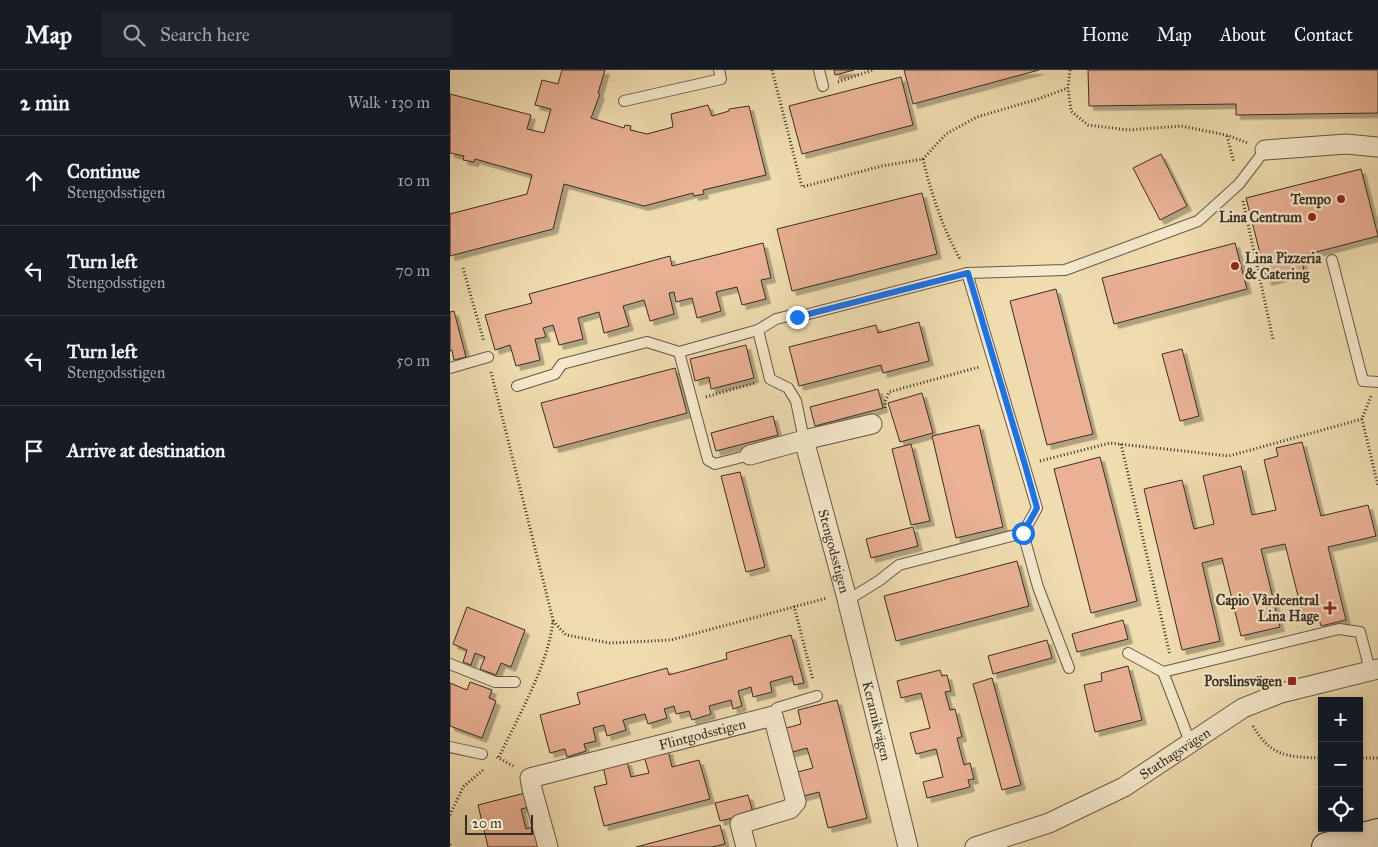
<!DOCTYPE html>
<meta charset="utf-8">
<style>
:root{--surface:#171b24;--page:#20242c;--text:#f1f3f6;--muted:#9ea1a6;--line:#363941}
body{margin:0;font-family:"IM FELL Great Primer",serif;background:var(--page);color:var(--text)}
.controls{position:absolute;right:15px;bottom:15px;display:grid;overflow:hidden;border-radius:0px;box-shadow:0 2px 8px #0003}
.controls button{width:45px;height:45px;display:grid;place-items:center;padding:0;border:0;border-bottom:1px solid var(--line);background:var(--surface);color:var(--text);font:25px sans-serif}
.scale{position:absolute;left:15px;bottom:12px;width:68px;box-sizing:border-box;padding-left:5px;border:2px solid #372d25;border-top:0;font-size:14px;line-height:18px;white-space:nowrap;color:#372d25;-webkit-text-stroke:4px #f5e8cb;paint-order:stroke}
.stop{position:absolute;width:15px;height:15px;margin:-11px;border:4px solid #1a73e8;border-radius:50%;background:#fff}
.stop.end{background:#1a73e8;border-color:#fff;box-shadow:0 1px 5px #0008}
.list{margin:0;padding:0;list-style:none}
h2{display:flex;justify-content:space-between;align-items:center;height:65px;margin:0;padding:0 20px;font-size:21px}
h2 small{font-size:16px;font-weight:400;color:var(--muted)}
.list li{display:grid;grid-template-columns:32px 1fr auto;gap:15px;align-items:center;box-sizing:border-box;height:90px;padding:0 20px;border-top:1px solid var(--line)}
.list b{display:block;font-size:19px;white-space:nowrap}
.list p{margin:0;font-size:16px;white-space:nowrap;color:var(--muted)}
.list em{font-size:16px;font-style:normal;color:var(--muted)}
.icon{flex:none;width:28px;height:28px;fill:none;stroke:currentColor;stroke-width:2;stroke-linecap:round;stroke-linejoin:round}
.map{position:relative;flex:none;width:928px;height:777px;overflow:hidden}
header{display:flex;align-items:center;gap:30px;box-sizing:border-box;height:70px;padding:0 25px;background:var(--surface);border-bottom:1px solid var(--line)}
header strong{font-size:24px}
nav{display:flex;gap:28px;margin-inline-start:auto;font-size:18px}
.search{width:350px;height:45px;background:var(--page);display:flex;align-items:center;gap:12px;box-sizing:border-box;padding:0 18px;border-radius:0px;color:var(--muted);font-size:19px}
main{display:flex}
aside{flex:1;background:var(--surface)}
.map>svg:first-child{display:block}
.building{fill:#eab194;stroke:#372d25;filter:url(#shadow)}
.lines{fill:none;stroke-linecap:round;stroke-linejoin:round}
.lane-casing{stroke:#655948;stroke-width:12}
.street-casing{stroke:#655948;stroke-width:21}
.secondary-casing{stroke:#372d25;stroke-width:30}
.path{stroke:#372d25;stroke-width:3;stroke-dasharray:1 2.5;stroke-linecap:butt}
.lane{stroke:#f5e8cb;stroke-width:10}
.street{stroke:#f5e8cb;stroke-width:19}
.secondary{stroke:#f5e8cb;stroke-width:28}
.route{stroke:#1a73e8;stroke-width:6}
.poi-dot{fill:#8f2418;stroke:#f5e8cb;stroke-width:2}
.labels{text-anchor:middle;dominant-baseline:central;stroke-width:4.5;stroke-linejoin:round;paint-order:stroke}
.poi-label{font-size:14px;font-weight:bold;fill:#372d25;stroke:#f5e8cb;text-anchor:end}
.street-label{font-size:14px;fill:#372d25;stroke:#f5e8cb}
</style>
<header>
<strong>Map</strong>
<div class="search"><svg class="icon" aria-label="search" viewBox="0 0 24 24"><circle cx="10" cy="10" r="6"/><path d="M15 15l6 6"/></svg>Search here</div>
<nav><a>Home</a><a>Map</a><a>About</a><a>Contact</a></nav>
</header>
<main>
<aside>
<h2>2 min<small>Walk · 130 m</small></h2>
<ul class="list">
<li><svg class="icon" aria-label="ahead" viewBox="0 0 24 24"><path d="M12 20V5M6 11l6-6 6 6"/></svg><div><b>Continue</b><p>Stengodsstigen</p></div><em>10 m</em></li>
<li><svg class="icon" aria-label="left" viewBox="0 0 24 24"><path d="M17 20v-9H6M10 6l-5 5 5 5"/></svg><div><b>Turn left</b><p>Stengodsstigen</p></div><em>70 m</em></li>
<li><svg class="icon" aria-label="left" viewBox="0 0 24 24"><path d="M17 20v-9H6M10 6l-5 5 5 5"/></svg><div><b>Turn left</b><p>Stengodsstigen</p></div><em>50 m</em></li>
<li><svg class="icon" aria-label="arrive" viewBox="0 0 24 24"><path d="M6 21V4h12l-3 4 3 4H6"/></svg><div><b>Arrive at destination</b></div></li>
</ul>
</aside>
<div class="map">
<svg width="928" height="777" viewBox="0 0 928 777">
<defs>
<filter id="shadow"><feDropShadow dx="4.5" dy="4.5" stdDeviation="0" flood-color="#0004"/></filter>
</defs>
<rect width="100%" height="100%" fill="#efdcaf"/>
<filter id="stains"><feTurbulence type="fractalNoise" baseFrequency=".004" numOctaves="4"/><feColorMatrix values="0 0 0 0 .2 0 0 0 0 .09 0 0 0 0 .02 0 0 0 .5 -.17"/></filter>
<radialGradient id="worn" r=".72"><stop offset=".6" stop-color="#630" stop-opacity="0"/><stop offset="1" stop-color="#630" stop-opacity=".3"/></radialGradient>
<g class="building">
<path d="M112,0H155L148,23L150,24L141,48L174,58L175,55L181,56L180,60L197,64L223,57L221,44L258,35L262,46L279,41V39L299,36L316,105L253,120L254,124L244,126L243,123L194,136L114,114L103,159L0,186V144L77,124L82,105L25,89L24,92L13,90L14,86L0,83V24L81,45L77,59L94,63L101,39L85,35L92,10L108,14Z"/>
<path d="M384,0H404L385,5Z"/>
<path d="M454,0H589L463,34Z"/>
<path d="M638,0H928V43L786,45V34L639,36Z"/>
<path d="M451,7L463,55L352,84L339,36Z"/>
<path d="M711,84L737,136L710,150L683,98Z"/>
<path d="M911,99L928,166L851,186L854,201L817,211L796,128Z"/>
<path d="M472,123L487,184L342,221L327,159Z"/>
<path d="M313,173L321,208L311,210L316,229L292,235L287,217L266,222L271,241L247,248L242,228L226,232L224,222L219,223L224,244L200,251L194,230L173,236L179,256L154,263L149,242L128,248L133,269L109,275L103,255L93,258L96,267L85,269L90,290L66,296L60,275L45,280L35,245L82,233L79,224L220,186L222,196Z"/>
<path d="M785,173L797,219L664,254L652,208Z"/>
<path d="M606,219L643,364L597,375L560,231Z"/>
<path d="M4,241L16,287L4,290L2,280L0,281V242Z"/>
<path d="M469,252L479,291L433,303L431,295L349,316L339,277L426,255L428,263Z"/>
<path d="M296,275L304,308L261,319L259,307L245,311L240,289Z"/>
<path d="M732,279L749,346L730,351L712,284Z"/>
<path d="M225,298L237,343L104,378L91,333Z"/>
<path d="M428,319L433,338L365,356L360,337Z"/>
<path d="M472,323L483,363L450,372L438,333Z"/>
<path d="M323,346L328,365L266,381L261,363Z"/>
<path d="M529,355L553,457L506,468L482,366Z"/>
<path d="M852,372L871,446L918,435L926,466L878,477L896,550L871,556L868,546L854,550L835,474L811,479L830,557L791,566L772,488L752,493L770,571L732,580L694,419L732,410L744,459L764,454L753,406L791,396L802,445L826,440L814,390L828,386L826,378Z"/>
<path d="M461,374L480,451L461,455L442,379Z"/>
<path d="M650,387L687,531L641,543L604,399Z"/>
<path d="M290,402L315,497L296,502L271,406Z"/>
<path d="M463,457L468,476L421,488L416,469Z"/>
<path d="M567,491L579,536L446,571L434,526Z"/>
<path d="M17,537L75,560L61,597L51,593L46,605L30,599L35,587L25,583L21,595L13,592L17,580L3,574Z"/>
<path d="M673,550L678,569L627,582L622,564Z"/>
<path d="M341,565L354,613L344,615L342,606L320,612L322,622L303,627L301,617L288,621L292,636L283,639L281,630L259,636L261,644L242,650L239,641L226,644L224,636L214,639L217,648L198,654L195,644L173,650L176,660L157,666L154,655L143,658L146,671L134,674L136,681L117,687L115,679L100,683L90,645L130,634L127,623L217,598L219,605L277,589L276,583Z"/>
<path d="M597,570L602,588L543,604L538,586Z"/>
<path d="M678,596L692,650L645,662L634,615L652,611L651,603Z"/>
<path d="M490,600L492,606L497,605L501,621L495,622L500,640L505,639L512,667L507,668L514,695L520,693L524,709L518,710L520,717L477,728L473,712L493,707L486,679L466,684L460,663L480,658L471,623L451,628L447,611Z"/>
<path d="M542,608L571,715L552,720L523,614Z"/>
<path d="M20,612L42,620L39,628L46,631L32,668L0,656V613L17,620Z"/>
<path d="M387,630L417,748L378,758L369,722L350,727L344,703L363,698L357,678L339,683L333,659L351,654L348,640Z"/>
<path d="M218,680L222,697L249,690L260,729L154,756L144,717L157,714L153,696L177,691L181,707L199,703L194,686Z"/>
<path d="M75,723L79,737L71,739L76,759L84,757L89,777H38L28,735Z"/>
<path d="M298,725L303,743L270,751L265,733Z"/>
<path d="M270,755L275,774L262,777H186Z"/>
</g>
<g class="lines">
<g class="lane-casing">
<g id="lane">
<path d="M369,0L373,16"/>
<path d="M174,31L271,9L269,0"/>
<path d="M882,190L913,311L928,312"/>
<path d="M517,203L587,438L573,463L588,517L619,598"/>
<path d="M308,260L320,309L338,318L346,331L354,370"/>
<path d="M229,282L258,390L265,394L300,385"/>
<path d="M0,298L38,287"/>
<path d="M67,316L105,304L112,294L197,272L229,282L308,260L326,249L342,245L347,247L517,203L615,200L748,151L789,114L815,80"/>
<path d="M396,525H406L430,510L449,495L573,463"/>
<path d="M678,583L713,602L740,672"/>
<path d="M0,594L45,612H65"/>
<path d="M713,602L889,559L910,562L920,600"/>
<path d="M323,646L327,638L367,626"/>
<path d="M0,677L32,684"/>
</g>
</g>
<g class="street-casing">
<g id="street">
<path d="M815,80L896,74L928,77"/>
<path id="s1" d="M422,354L354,370L396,525L458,777"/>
<path d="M300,385L354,370"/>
<path id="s2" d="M98,777L82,719L80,708L323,646L346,732L340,739L290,754L296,777"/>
<path id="s3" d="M525,777L599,753L674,717L793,638L831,623L928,599"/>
</g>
</g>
<g class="secondary-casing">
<path id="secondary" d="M876,777L928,763"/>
</g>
<g class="path">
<path d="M322,0L352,117L432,96L473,89L496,64L527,47L588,29L618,18"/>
<path d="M620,0L618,18L621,41L638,55L678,60L731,56L776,65L798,73"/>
<path d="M388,12L423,0"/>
<path d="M777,66L784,93"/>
<path d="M473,89C481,123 493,159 510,189"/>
<path d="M793,131L823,269"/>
<path d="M13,198L34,272"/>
<path d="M41,302L103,550C99,593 68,647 49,687"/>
<path d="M256,327L305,313"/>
<path d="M435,338V332L439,322L529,297"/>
<path d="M912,349L928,416"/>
<path d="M671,374L720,585"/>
<path d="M590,391L660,373L779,386L912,349L921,326"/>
<path d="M344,536L363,610"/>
<path d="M103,551L116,565L160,573L221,570L377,528"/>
<path d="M803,656C821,687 838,687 872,688"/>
<path d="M47,687L63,696"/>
<path d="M909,688H928"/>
<path d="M0,745L13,717L33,700"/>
<path d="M0,774V777"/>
</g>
<use href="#lane" class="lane"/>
<use href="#street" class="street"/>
<use href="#secondary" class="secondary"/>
</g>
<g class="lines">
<path class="route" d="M347,247L518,203L575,395L587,438L573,463"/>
</g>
<g class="poi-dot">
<circle cx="891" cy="129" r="5"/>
<circle cx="862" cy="147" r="5"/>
<circle cx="785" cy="196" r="5"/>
<path d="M877.5 530.5h5v5h5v5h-5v5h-5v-5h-5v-5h5z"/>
<rect x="837" y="606" width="10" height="10" rx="2.5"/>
</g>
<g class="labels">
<g class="poi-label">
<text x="881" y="129">Tempo</text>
<text x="852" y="147">Lina Centrum</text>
<text x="795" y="188" text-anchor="start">Lina Pizzeria<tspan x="795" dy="16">&amp; Catering</tspan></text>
<text x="869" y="530">Capio Vårdcentral<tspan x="869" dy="16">Lina Hage</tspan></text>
<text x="832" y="611">Porslinsvägen</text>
</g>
<g class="street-label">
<text stroke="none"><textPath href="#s1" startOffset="185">Stengodsstigen</textPath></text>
<text stroke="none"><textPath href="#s1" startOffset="360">Keramikvägen</textPath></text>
<text stroke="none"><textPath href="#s2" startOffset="249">Flintgodsstigen</textPath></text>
<text stroke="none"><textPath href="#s3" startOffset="222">Stathagsvägen</textPath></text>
</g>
</g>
<rect width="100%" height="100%" filter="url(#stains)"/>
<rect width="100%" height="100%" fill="url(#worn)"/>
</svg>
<div class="controls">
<button>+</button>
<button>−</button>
<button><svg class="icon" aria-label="locate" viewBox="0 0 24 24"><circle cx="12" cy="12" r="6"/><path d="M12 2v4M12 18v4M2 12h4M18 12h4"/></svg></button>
</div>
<div class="scale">20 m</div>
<div class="stop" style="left:573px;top:463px"></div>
<div class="stop end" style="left:347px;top:247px"></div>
</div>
</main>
